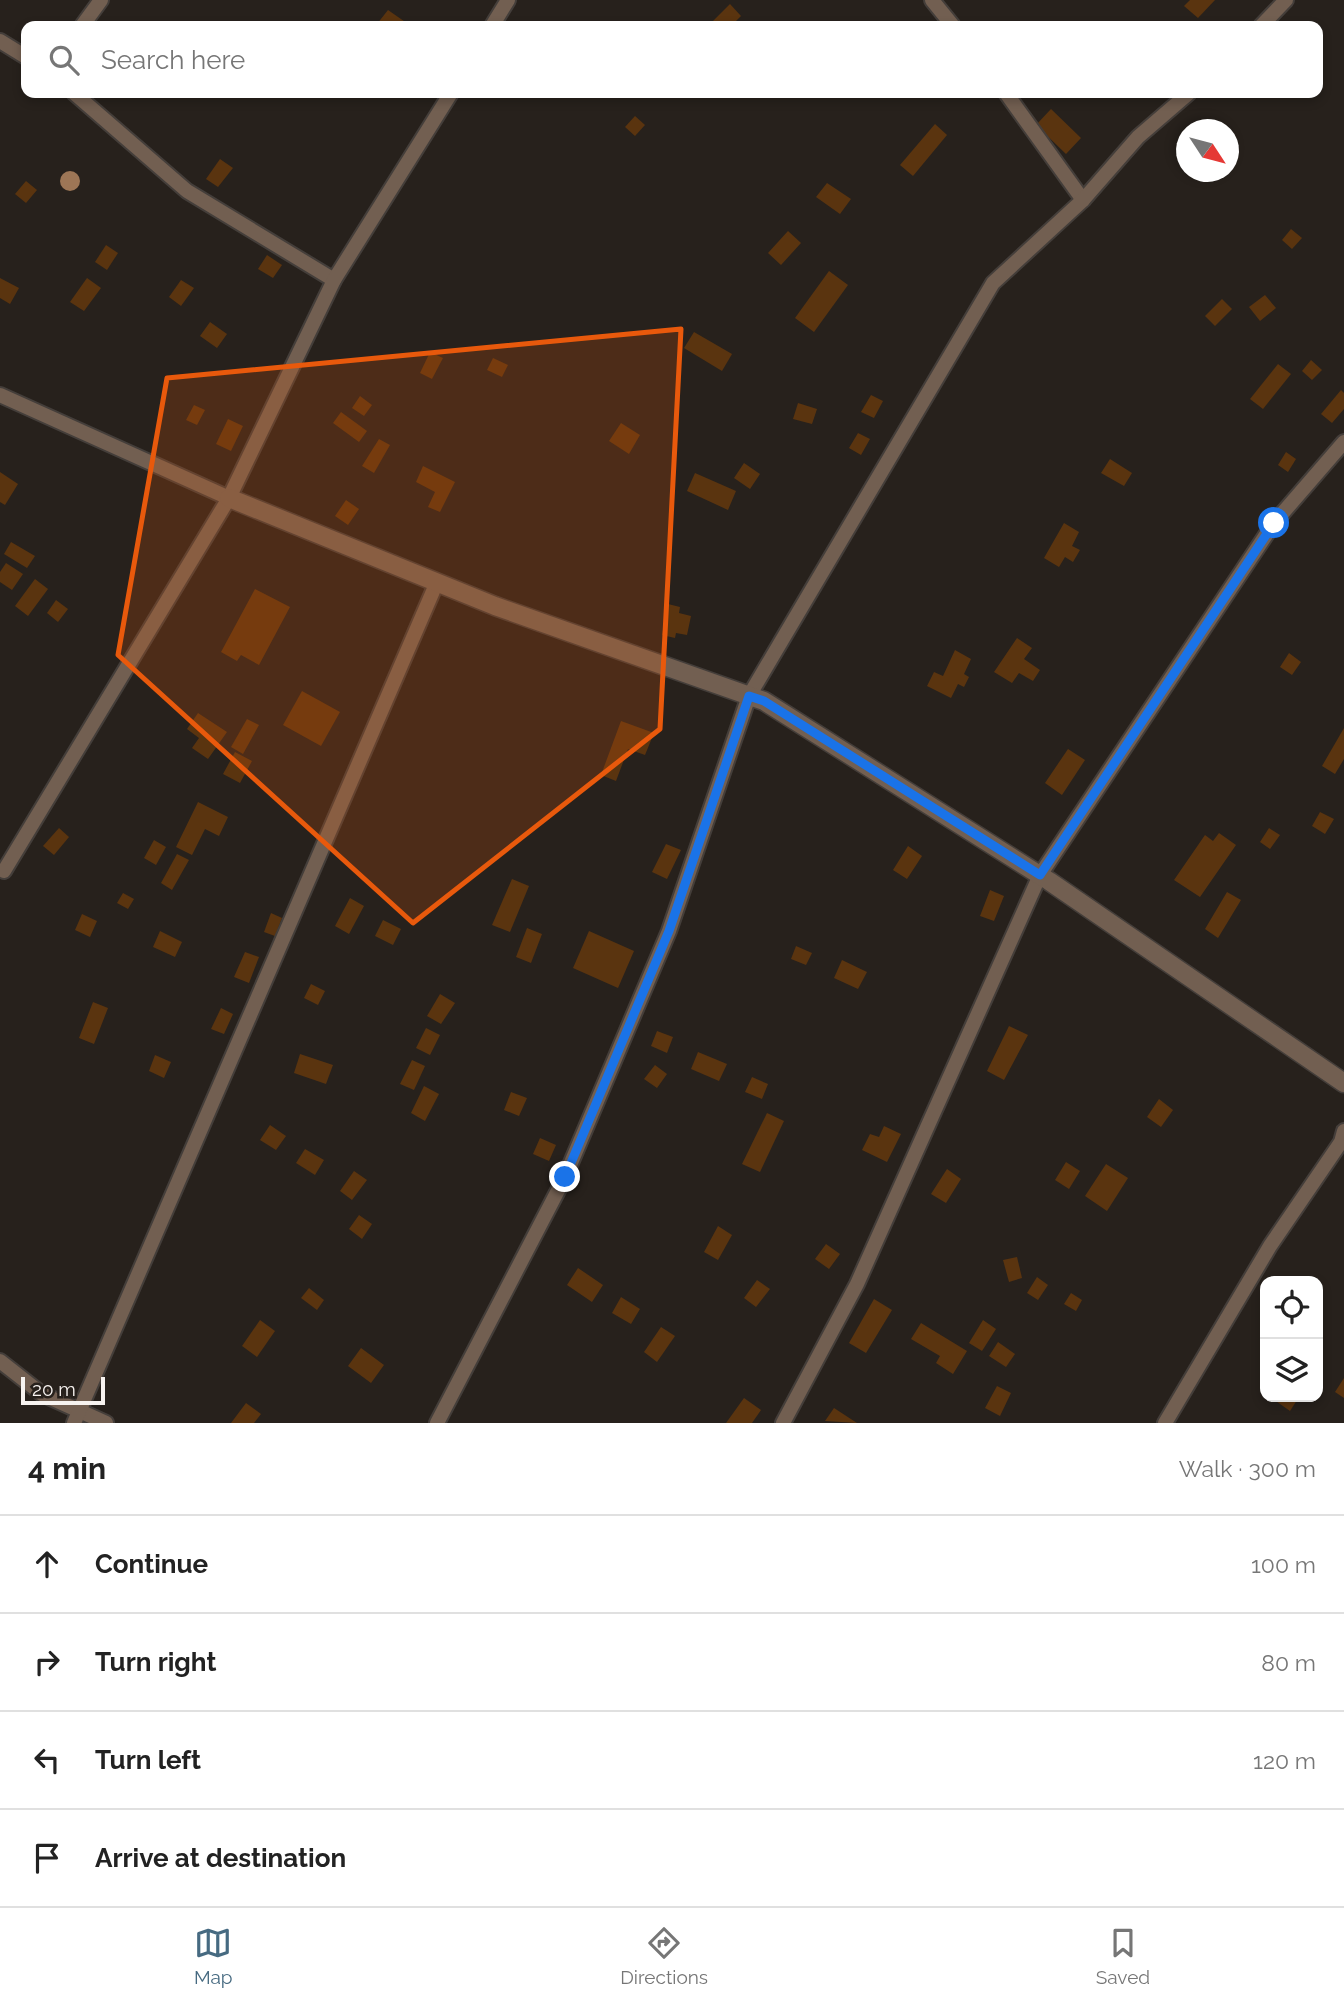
<!DOCTYPE html>
<meta charset="utf-8">
<style>
:root{--surface:#fff;--page:#f6f6f6;--text:#222;--muted:#767676;--line:#e0e0e0;--accent:#466a81}
body{margin:0;font-family:Raleway,sans-serif;background:var(--page);color:var(--text)}
.controls{position:absolute;right:21px;bottom:21px;display:grid;overflow:hidden;border-radius:14px;box-shadow:0 4px 10px #0003}
.controls button{width:63px;height:63px;display:grid;place-items:center;padding:0;border:0;border-bottom:2px solid var(--line);background:var(--surface);color:var(--text);font:35px sans-serif}
.compass{position:absolute;left:1176px;top:119px;width:63px;height:63px;border-radius:50%;background:var(--surface);box-shadow:0 4px 10px #0003;rotate:126deg}
.scale{position:absolute;left:21px;bottom:18px;width:84px;box-sizing:border-box;padding-left:7px;border:4px solid #f7f3f0;border-top:0;font-size:19px;line-height:24px;white-space:nowrap;color:#f7f3f0;-webkit-text-stroke:5px #27211c;paint-order:stroke}
.stop{position:absolute;width:21px;height:21px;margin:-16px;border:5px solid #1a73e8;border-radius:50%;background:#fff}
.stop.end{background:#1a73e8;border-color:#fff;box-shadow:0 2px 7px #0008}
.list{margin:0;padding:0;list-style:none}
h2{display:flex;justify-content:space-between;align-items:center;height:91px;margin:0;padding:0 28px;font-size:30px}
h2 small{font-size:23px;font-weight:400;color:var(--muted)}
.list li{display:grid;grid-template-columns:46px 1fr auto;gap:21px;align-items:center;box-sizing:border-box;height:98px;padding:0 28px;border-top:2px solid var(--line)}
.list b{display:block;font-size:26px;white-space:nowrap}
.list em{font-size:23px;font-style:normal;color:var(--muted)}
.icon{flex:none;width:38px;height:38px;fill:none;stroke:currentColor;stroke-width:2;stroke-linecap:round;stroke-linejoin:round}
.map{position:relative;flex:none;width:1344px;height:1423px;overflow:hidden}
.search{position:absolute;background:var(--surface);box-shadow:0 4px 10px #0003;left:21px;right:21px;top:21px;height:77px;display:flex;align-items:center;gap:18px;box-sizing:border-box;padding:0 24px;border-radius:14px;color:var(--muted);font-size:26px}
.sheet{height:483px;background:var(--surface)}
nav{display:flex;justify-content:space-around;align-items:center;box-sizing:border-box;height:98px;border-top:2px solid var(--line);background:var(--surface);font-size:19px;color:var(--muted)}
nav a{display:grid;justify-items:center;gap:4px}
nav .on{color:var(--accent)}
.map>svg:first-child{display:block}
.building{fill:#5a340f}
.lines{fill:none;stroke-linecap:round;stroke-linejoin:round}
.lane-casing{stroke:#443e3a;stroke-width:18}
.street-casing{stroke:#443e3a;stroke-width:21}
.lane{stroke:#725f51;stroke-width:14}
.street{stroke:#725f51;stroke-width:18}
.tree{fill:#9d7656}
.route{stroke:#1a73e8;stroke-width:9}
.marked{fill:#e8590c;fill-opacity:0.2;stroke:#e8590c;stroke-width:5;stroke-linejoin:round}
</style>
<div class="map">
<svg width="1344" height="1423" viewBox="0 0 1344 1423">
<rect width="100%" height="100%" fill="#27211c"/>
<g class="building">
<path d="M1190,0H1215L1198,18L1184,6Z"/>
<path d="M730,4L741,16L731,26H714L711,23Z"/>
<path d="M388,10L411,26H380L377,24Z"/>
<path d="M1051,109L1081,138L1066,154L1036,125Z"/>
<path d="M635,116L645,125L635,136L625,127Z"/>
<path d="M935,124L947,135L913,176L900,165Z"/>
<path d="M220,159L233,168L218,187L206,179Z"/>
<path d="M26,181L37,190L26,203L15,194Z"/>
<path d="M827,183L851,199L840,214L816,197Z"/>
<path d="M1291,229L1302,238L1292,249L1282,240Z"/>
<path d="M788,231L801,243L781,265L768,253Z"/>
<path d="M106,245L118,253L107,270L95,262Z"/>
<path d="M267,255L282,265L273,278L258,269Z"/>
<path d="M829,271L848,285L814,332L795,318Z"/>
<path d="M0,278L19,288L10,304L0,298Z"/>
<path d="M87,278L101,288L84,311L70,302Z"/>
<path d="M181,280L194,288L181,306L169,297Z"/>
<path d="M1265,295L1276,308L1260,321L1249,307Z"/>
<path d="M1222,299L1232,309L1215,326L1205,316Z"/>
<path d="M210,322L227,334L217,348L200,336Z"/>
<path d="M694,332L732,354L722,371L684,348Z"/>
<path d="M430,352L443,358L432,379L420,373Z"/>
<path d="M493,358L508,365L502,377L487,370Z"/>
<path d="M1311,360L1322,370L1312,380L1302,371Z"/>
<path d="M1278,364L1291,374L1263,409L1250,399Z"/>
<path d="M1341,390L1344,393V409L1332,423L1321,414Z"/>
<path d="M871,395L883,401L874,418L861,412Z"/>
<path d="M360,396L372,405L364,416L352,408Z"/>
<path d="M798,403L817,409L812,424L793,419Z"/>
<path d="M194,405L205,410L197,425L186,420Z"/>
<path d="M341,412L367,431L359,442L333,423Z"/>
<path d="M228,419L243,426L231,451L216,444Z"/>
<path d="M621,423L640,435L629,454L609,441Z"/>
<path d="M858,433L870,439L861,455L849,448Z"/>
<path d="M379,439L390,445L374,473L362,466Z"/>
<path d="M1286,452L1296,459L1288,472L1278,465Z"/>
<path d="M1110,459L1132,473L1124,486L1101,473Z"/>
<path d="M744,463L760,474L750,489L734,478Z"/>
<path d="M423,466L455,482L440,512L428,507L435,492L416,482Z"/>
<path d="M0,472L18,484L5,505L0,502Z"/>
<path d="M695,473L736,491L728,510L687,491Z"/>
<path d="M346,500L359,509L348,525L335,516Z"/>
<path d="M1064,523L1079,532L1072,546L1080,550L1073,562L1065,557L1059,567L1044,558Z"/>
<path d="M11,542L35,556L27,568L4,554Z"/>
<path d="M6,563L23,574L12,590L0,582V572Z"/>
<path d="M35,579L48,589L28,616L15,606Z"/>
<path d="M255,589L290,607L259,665L241,655L237,661L221,652Z"/>
<path d="M56,600L68,609L58,622L47,613Z"/>
<path d="M668,604L680,607L679,613L691,616L687,635L676,633L675,638L662,635Z"/>
<path d="M1017,638L1032,648L1024,659L1040,670L1033,681L1019,673L1012,683L994,672Z"/>
<path d="M955,650L971,659L964,674L969,677L964,687L958,684L951,698L927,686L934,672L943,676Z"/>
<path d="M1289,653L1301,662L1292,675L1280,667Z"/>
<path d="M302,691L340,712L321,746L283,725Z"/>
<path d="M198,713L227,732L208,759L192,748L199,738L187,729Z"/>
<path d="M247,719L259,725L243,754L231,747Z"/>
<path d="M621,721L654,733L645,755L628,749L616,781L601,775Z"/>
<path d="M1344,728V759L1335,774L1322,766Z"/>
<path d="M1068,749L1085,760L1062,795L1045,783Z"/>
<path d="M235,752L252,761L240,783L223,774Z"/>
<path d="M198,802L228,817L219,836L205,829L192,855L176,847Z"/>
<path d="M1320,812L1334,819L1325,834L1312,826Z"/>
<path d="M59,828L69,837L54,855L43,846Z"/>
<path d="M1269,828L1280,835L1270,849L1260,842Z"/>
<path d="M1219,833L1236,845L1200,897L1174,880L1205,835L1213,841Z"/>
<path d="M154,840L166,847L156,865L144,858Z"/>
<path d="M666,844L681,850L667,879L652,872Z"/>
<path d="M908,846L922,856L907,879L893,870Z"/>
<path d="M177,854L189,860L172,890L161,883Z"/>
<path d="M512,879L529,886L510,932L492,925Z"/>
<path d="M990,890L1004,896L994,921L980,916Z"/>
<path d="M1227,892L1241,900L1218,938L1205,929Z"/>
<path d="M123,893L134,899L128,909L117,903Z"/>
<path d="M350,898L364,906L349,934L335,926Z"/>
<path d="M271,913L282,918L275,936L264,932Z"/>
<path d="M82,914L97,921L90,937L75,930Z"/>
<path d="M383,920L401,929L393,945L375,936Z"/>
<path d="M527,928L542,934L531,963L516,957Z"/>
<path d="M160,931L182,942L175,957L153,947Z"/>
<path d="M589,931L634,951L618,988L573,968Z"/>
<path d="M796,946L812,953L806,965L791,959Z"/>
<path d="M245,952L259,957L249,983L234,977Z"/>
<path d="M842,960L867,972L858,989L834,978Z"/>
<path d="M311,984L325,991L318,1005L304,998Z"/>
<path d="M440,994L455,1003L441,1024L427,1016Z"/>
<path d="M93,1002L108,1008L94,1044L79,1038Z"/>
<path d="M221,1008L233,1014L224,1034L211,1029Z"/>
<path d="M1009,1026L1028,1035L1004,1080L987,1071Z"/>
<path d="M426,1028L440,1035L430,1055L416,1048Z"/>
<path d="M657,1031L673,1037L667,1053L651,1046Z"/>
<path d="M698,1052L727,1064L719,1081L691,1069Z"/>
<path d="M300,1054L333,1065L326,1084L294,1073Z"/>
<path d="M155,1055L171,1062L164,1078L149,1071Z"/>
<path d="M412,1060L425,1066L414,1090L400,1084Z"/>
<path d="M655,1065L667,1074L657,1088L644,1079Z"/>
<path d="M752,1077L768,1084L762,1099L745,1092Z"/>
<path d="M424,1086L439,1094L425,1121L411,1113Z"/>
<path d="M511,1092L527,1098L519,1116L504,1110Z"/>
<path d="M1159,1099L1173,1110L1161,1127L1147,1117Z"/>
<path d="M767,1113L784,1121L760,1172L742,1164Z"/>
<path d="M270,1125L286,1136L276,1150L260,1140Z"/>
<path d="M884,1126L901,1134L887,1162L862,1150L870,1134L879,1137Z"/>
<path d="M540,1138L556,1145L549,1161L533,1154Z"/>
<path d="M305,1149L324,1160L315,1175L296,1163Z"/>
<path d="M1066,1162L1080,1171L1069,1189L1055,1180Z"/>
<path d="M1106,1164L1128,1178L1107,1211L1085,1196Z"/>
<path d="M947,1169L961,1179L946,1203L931,1194Z"/>
<path d="M354,1171L367,1180L352,1200L340,1191Z"/>
<path d="M359,1215L372,1224L362,1239L349,1229Z"/>
<path d="M718,1226L732,1235L718,1260L704,1252Z"/>
<path d="M826,1244L840,1254L829,1269L815,1259Z"/>
<path d="M1017,1257L1022,1278L1009,1282L1003,1260Z"/>
<path d="M578,1268L603,1285L592,1302L567,1285Z"/>
<path d="M1037,1277L1048,1285L1038,1300L1027,1293Z"/>
<path d="M757,1280L770,1289L756,1307L744,1298Z"/>
<path d="M309,1288L324,1300L317,1310L301,1298Z"/>
<path d="M1071,1293L1082,1300L1076,1311L1064,1304Z"/>
<path d="M621,1297L640,1309L631,1324L612,1313Z"/>
<path d="M874,1299L892,1310L866,1353L849,1343Z"/>
<path d="M260,1320L275,1331L257,1357L242,1346Z"/>
<path d="M983,1320L996,1329L982,1351L969,1343Z"/>
<path d="M921,1323L967,1351L953,1374L936,1363L940,1356L911,1339Z"/>
<path d="M661,1327L675,1336L657,1362L644,1352Z"/>
<path d="M998,1342L1015,1354L1006,1367L989,1356Z"/>
<path d="M361,1348L384,1365L371,1383L348,1366Z"/>
<path d="M1344,1378V1398L1335,1392Z"/>
<path d="M997,1386L1011,1393L1000,1416L985,1408Z"/>
<path d="M1275,1397H1299L1290,1411L1273,1399Z"/>
<path d="M744,1398L761,1410L752,1423H726Z"/>
<path d="M246,1403L261,1414L254,1423H231Z"/>
<path d="M834,1408L857,1423L825,1421Z"/>
</g>
<g class="lines">
<g class="lane-casing">
<g id="lane">
<path d="M932,0L953,26"/>
<path d="M82,26L101,0"/>
<path d="M492,26L508,0"/>
<path d="M1261,26L1286,0"/>
<path d="M0,41L26,57"/>
<path d="M74,93L187,191L334,280"/>
<path d="M1006,93L1083,200"/>
<path d="M0,395L229,498"/>
<path d="M4,871L229,498L334,280L451,93"/>
<path d="M0,1361L42,1394L106,1423"/>
<path d="M74,1423L437,582"/>
<path d="M437,1423L565,1177L669,931L749,696L993,283L1083,200L1138,137L1189,93"/>
<path d="M783,1423L857,1284L1040,875L1274,523L1344,442"/>
<path d="M1165,1423L1270,1246L1341,1142L1344,1131"/>
</g>
</g>
<g class="street-casing">
<path id="street" d="M229,498L495,606L764,701L1049,881L1344,1083"/>
</g>
<use href="#lane" class="lane"/>
<use href="#street" class="street"/>
</g>
<circle class="tree" cx="70" cy="181" r="10"/>
<g class="lines">
<path class="route" d="M565,1177L669,931L749,696L764,701L1040,875L1274,523"/>
</g>
<path class="marked" d="M681,329L660,729L413,923L118,655L167,378Z"/>
</svg>
<div class="controls">
<button><svg class="icon" aria-label="locate" viewBox="0 0 24 24"><circle cx="12" cy="12" r="6"/><path d="M12 2v4M12 18v4M2 12h4M18 12h4"/></svg></button>
<button><svg class="icon" aria-label="layers" viewBox="0 0 24 24"><path d="M12 4l9 5-9 5-9-5zM3 14l9 5 9-5"/></svg></button>
</div>
<svg class="compass" viewBox="-18 -18 36 36"><path d="M0-13l5 13h-10z" fill="#e53935"/><path d="M0 13l5-13h-10z" fill="#767676"/></svg>
<div class="scale">20 m</div>
<div class="stop" style="left:1274px;top:523px"></div>
<div class="stop end" style="left:565px;top:1177px"></div>
<div class="search"><svg class="icon" aria-label="search" viewBox="0 0 24 24"><circle cx="10" cy="10" r="6"/><path d="M15 15l6 6"/></svg>Search here</div>
</div>
<section class="sheet">
<h2>4 min<small>Walk · 300 m</small></h2>
<ul class="list">
<li><svg class="icon" aria-label="ahead" viewBox="0 0 24 24"><path d="M12 20V5M6 11l6-6 6 6"/></svg><div><b>Continue</b></div><em>100 m</em></li>
<li><svg class="icon" aria-label="right" viewBox="0 0 24 24"><path d="M7 20v-9h11M14 6l5 5-5 5"/></svg><div><b>Turn right</b></div><em>80 m</em></li>
<li><svg class="icon" aria-label="left" viewBox="0 0 24 24"><path d="M17 20v-9H6M10 6l-5 5 5 5"/></svg><div><b>Turn left</b></div><em>120 m</em></li>
<li><svg class="icon" aria-label="arrive" viewBox="0 0 24 24"><path d="M6 21V4h12l-3 4 3 4H6"/></svg><div><b>Arrive at destination</b></div></li>
</ul>
</section>
<nav>
<a class="on"><svg class="icon" aria-label="map" viewBox="0 0 24 24"><path d="M3 6l6-2 6 2 6-2v14l-6 2-6-2-6 2zM9 4v14M15 6v14"/></svg>Map</a>
<a><svg class="icon" aria-label="directions" viewBox="0 0 24 24"><path d="M12 3l9 9-9 9-9-9zM9 14v-3h6M13 9l2 2-2 2"/></svg>Directions</a>
<a><svg class="icon" aria-label="saved" viewBox="0 0 24 24"><path d="M7 4h10v16l-5-4-5 4z"/></svg>Saved</a>
</nav>
